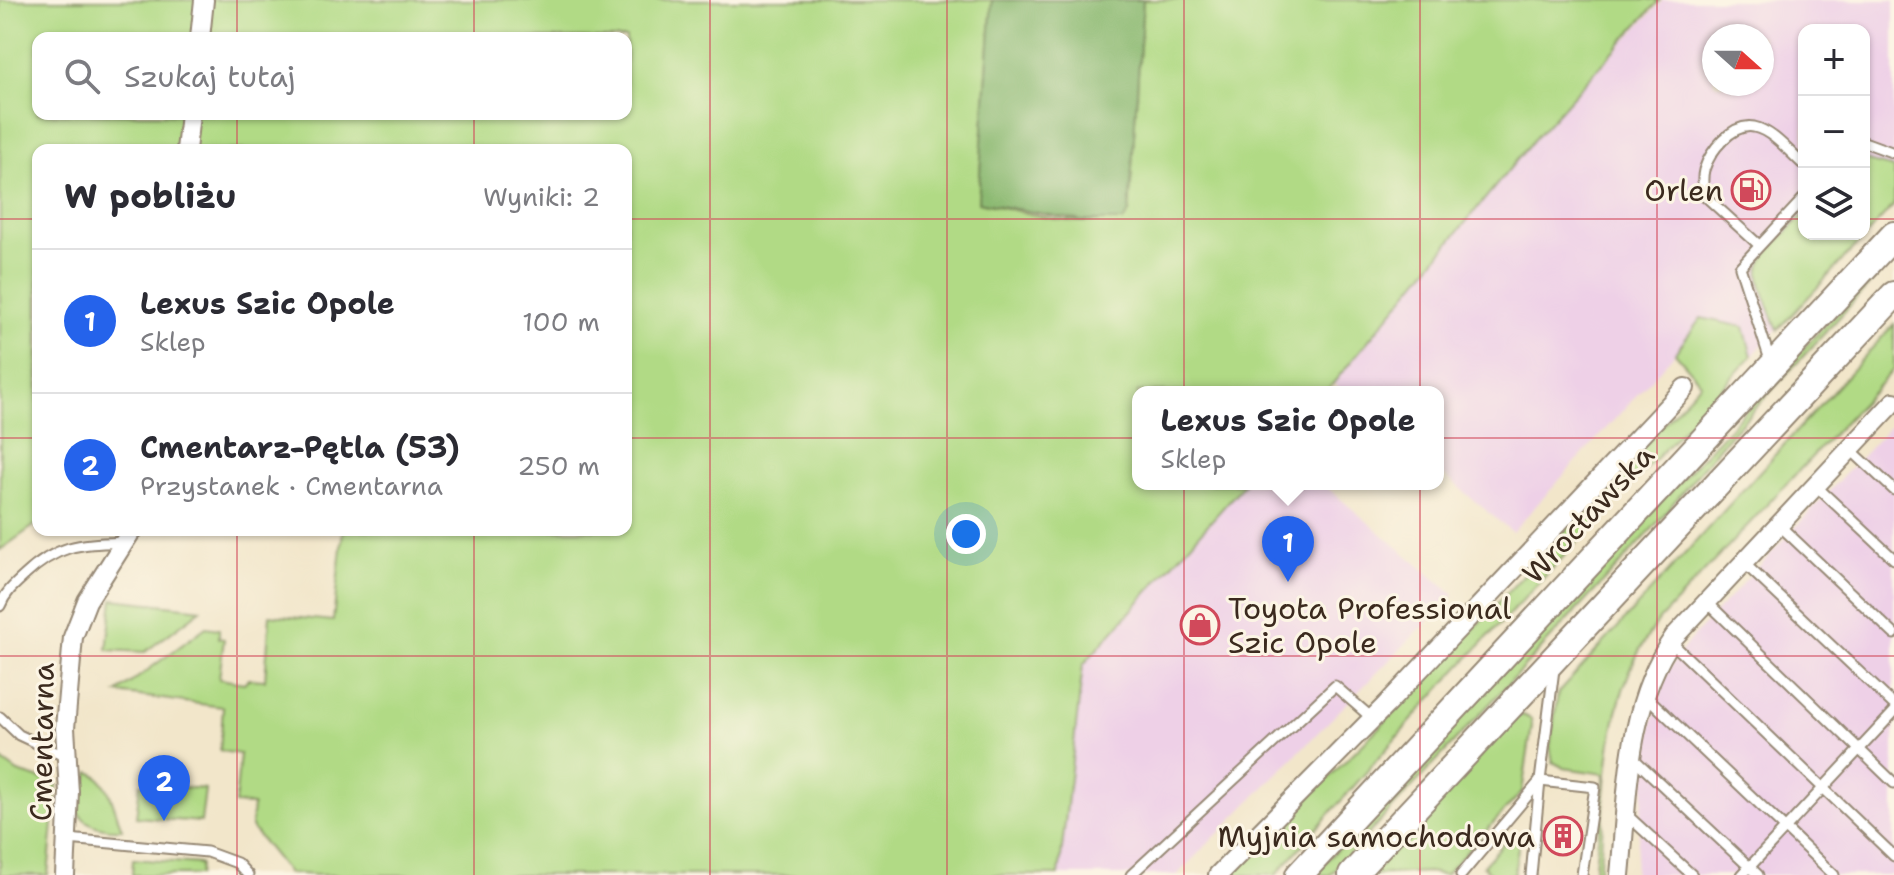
<!DOCTYPE html>
<html lang="pl">
<meta charset="utf-8">
<style>
:root{--surface:#fff;--page:#f2f2f3;--text:#2b2b33;--muted:#7c7c81;--line:#e1e1e2;--accent:#2563eb}
body{margin:0;font-family:"Shantell Sans",sans-serif;background:var(--page);color:var(--text)}
.controls{position:absolute;right:24px;top:24px;display:grid;overflow:hidden;border-radius:16px;box-shadow:0 2px 6px #0004}
.controls button{width:72px;height:72px;display:grid;place-items:center;padding:0;border:0;border-bottom:2px solid var(--line);background:var(--surface);color:var(--text);font:40px sans-serif}
.compass{position:absolute;left:1702px;top:24px;width:72px;height:72px;border-radius:50%;background:var(--surface);box-shadow:0 2px 6px #0004;rotate:111deg}
.you{position:absolute;left:966px;top:534px;width:28px;height:28px;margin:-20px;border:6px solid #fff;border-radius:50%;background:#1a73e8;box-shadow:0 0 0 12px #1a73e833}
.badge{display:grid;place-items:center;width:52px;height:52px;border-radius:50%;background:var(--accent);color:#fff;font-size:26px;font-weight:700}
.pin{position:absolute;translate:-50% -66px;filter:drop-shadow(0 2px 4px #0008)}
.pin::after{content:'';position:absolute;top:42px;width:28px;height:24px;background:inherit;clip-path:polygon(0 0,100% 0,50% 100%)}
.popup{position:absolute;left:1132px;top:386px;width:312px;height:104px;box-sizing:border-box;display:grid;place-content:center;border-radius:16px;background:var(--surface);filter:drop-shadow(0 2px 6px #0005);font-size:26px;white-space:nowrap;color:var(--muted)}
.popup b{font-size:30px;color:var(--text)}
.popup::after{content:'';position:absolute;left:50%;top:100%;margin-left:-16px;border:16px solid transparent;border-top-color:var(--surface)}
.list{margin:0;padding:0;list-style:none}
h2{display:flex;justify-content:space-between;align-items:center;height:104px;margin:0;padding:0 32px;font-size:34px}
h2 small{font-size:26px;font-weight:400;color:var(--muted)}
.list li{display:grid;grid-template-columns:52px 1fr auto;gap:24px;align-items:center;box-sizing:border-box;height:144px;padding:0 32px;border-top:2px solid var(--line)}
.list b{display:block;font-size:30px;white-space:nowrap}
.list p{margin:0;font-size:26px;white-space:nowrap;color:var(--muted)}
.list em{font-size:26px;font-style:normal;color:var(--muted)}
.icon{flex:none;width:44px;height:44px;fill:none;stroke:currentColor;stroke-width:2;stroke-linecap:round;stroke-linejoin:round}
.map{position:relative;flex:none;width:1894px;height:875px;overflow:hidden}
.search{position:absolute;background:var(--surface);box-shadow:0 2px 6px #0004;left:32px;top:32px;width:600px;height:88px;display:flex;align-items:center;gap:20px;box-sizing:border-box;padding:0 28px;border-radius:16px;color:var(--muted);font-size:30px}
.panel{position:absolute;background:var(--surface);box-shadow:0 2px 6px #0004;left:32px;top:144px;width:600px;height:392px;border-radius:16px}
.map>svg:first-child{display:block}
.built{fill:#eed0e7;fill-rule:evenodd}
.green{fill:#b1da85;stroke:#768252;stroke-width:2;fill-rule:evenodd}
.forest{fill:#8cba72;stroke:#647248;stroke-width:2}
.lines{fill:none;stroke-linecap:round;stroke-linejoin:round}
.lane-casing{stroke:#968874;stroke-width:13}
.street-casing{stroke:#968874;stroke-width:22}
.secondary-casing{stroke:#968874;stroke-width:30}
.lane{stroke:#fff;stroke-width:9}
.street{stroke:#fff;stroke-width:18}
.secondary{stroke:#fff;stroke-width:26}
.grid{fill:none;stroke:#d1495b;stroke-width:2;stroke-opacity:0.55}
.labels{text-anchor:middle;dominant-baseline:central;stroke-width:6;stroke-linejoin:round;paint-order:stroke}
.poi-label{font-size:30px;fill:#3b2a1e;stroke:#fcf5e5;text-anchor:end}
.street-label{font-size:30px;fill:#3b2a1e;stroke:#fcf5e5}
</style>
<div class="map">
<svg width="1894" height="875" viewBox="0 0 1894 875">
<rect width="100%" height="100%" fill="#fcf5e5"/>
<filter id="ink" filterUnits="userSpaceOnUse"><feTurbulence type="fractalNoise" baseFrequency=".0125" numOctaves="2"/><feDisplacementMap in="SourceGraphic" scale="16" xChannelSelector="R" yChannelSelector="G"/><feConvolveMatrix kernelMatrix="1 2 1 2 8 2 1 2 1" color-interpolation-filters="sRGB"/></filter>
<filter id="wash" filterUnits="userSpaceOnUse"><feTurbulence type="fractalNoise" baseFrequency=".006" numOctaves="4" result="noise"/><feDisplacementMap in="SourceGraphic" scale="32" xChannelSelector="R" yChannelSelector="G"/><feGaussianBlur stdDeviation="1.8" result="paint"/><feColorMatrix in="noise" values="0 0 0 0 0 0 0 0 0 0 0 0 0 0 0 0 0 1.4 0 .05"/><feComposite in="paint" operator="in"/></filter>
<g filter="url(#wash)">
<rect width="100%" height="100%" fill="#f2e6ca"/>
<g class="built">
<path d="M1663,0H1894V205L1752,356L1749,342L1701,318L1675,353L1512,532L1438,470V392H1344L1334,383L1535,138ZM1804,30H1864V234H1804ZM1714,36H1762V84H1714Z"/>
<path d="M1894,422V875H1634L1652,724L1668,670L1689,641Z"/>
<path d="M1244,484H1323L1454,595L1177,875H1059L1083,665Z"/>
</g>
<g class="green">
<path d="M0,0H992L978,202C1024,211 1086,235 1129,213L1143,0H1660L1535,138L1326,392H1138V484H1244L1083,665L1059,875H315L288,873L251,827L253,805L235,804L240,754L220,751L223,707L117,693L206,627L219,629V638L224,639L219,679L244,683L248,679L265,680L270,615L333,621L343,530H626V150H38V523L0,550ZM38,38H626V114H38Z"/>
<path d="M1864,160L1894,168V205L1778,330C1749,259 1752,269 1804,214V234H1864Z"/>
<path d="M1894,251V258L1721,445L1647,535L1330,875H1313Z"/>
<path d="M1701,318L1744,327L1752,356L1440,688L1276,875H1232L1432,674L1701,383L1675,353Z"/>
<path d="M1894,324V369L1660,619C1603,690 1607,788 1599,875H1594L1605,774L1564,768L1553,762L1550,747L1558,693Z"/>
<path d="M113,599L202,609L145,652L107,650Z"/>
<path d="M1523,715L1531,719L1532,726L1522,792L1445,875L1428,872L1369,875L1516,717Z"/>
<path d="M0,759L18,772L57,784L48,875H0Z"/>
<path d="M90,772C111,780 114,811 122,829C102,830 83,826 75,806Z"/>
<path d="M140,784L205,789L201,822L136,817Z"/>
<path d="M1516,835L1519,841L1514,875H1492L1483,866L1510,836Z"/>
<path d="M133,859L200,864L199,875H132Z"/>
</g>
<path class="forest" d="M992,0H1143L1129,213L1123,221H1082L978,202Z"/>
</g>
<g filter="url(#ink)">
<g class="lines">
<g class="lane-casing">
<g id="lane">
<path d="M1864,142L1894,153"/>
<path d="M1759,245L1704,195C1703,187 1702,177 1704,170C1710,151 1732,123 1754,127C1773,131 1790,153 1804,165"/>
<path d="M1770,360L1740,267L1804,198"/>
<path d="M1850,449L1894,490"/>
<path d="M1816,486L1894,559"/>
<path d="M1779,525L1894,634"/>
<path d="M1744,563L1894,705"/>
<path d="M1707,602L1894,783"/>
<path d="M0,606C5,593 14,585 24,576C58,544 79,544 124,542"/>
<path d="M1671,642L1894,856"/>
<path d="M1645,695L1834,875"/>
<path d="M0,717L19,735L66,757"/>
<path d="M1632,757L1758,875"/>
<path d="M1627,815L1692,875"/>
<path d="M68,839L207,852L237,863L248,875"/>
<path d="M1131,875L1335,686L1373,719"/>
<path d="M1461,875L1540,781L1554,669"/>
<path d="M1531,875L1540,781L1595,787L1582,875"/>
<path d="M1742,875L1894,712"/>
</g>
</g>
<g class="street-casing">
<g id="street">
<path d="M200,38L204,0"/>
<path d="M186,150L190,114"/>
<path d="M65,875L69,792L65,728L73,637L87,601L132,530"/>
<path d="M1218,875L1386,705L1685,388"/>
<path d="M1620,875C1628,795 1626,705 1674,637L1894,402"/>
</g>
</g>
<g class="secondary-casing">
<g id="secondary">
<path d="M1299,875L1894,235"/>
<path d="M1352,875L1894,295"/>
</g>
</g>
<use href="#lane" class="lane"/>
<use href="#street" class="street"/>
<use href="#secondary" class="secondary"/>
</g>
</g>
<path class="grid" d="M237,0V38M474,0V38M710,0V875M947,0V875M1184,0V875M1420,0V875M1657,0V875M237,114V150M474,114V150M0,219H38M626,219H1804M1864,219H1894M0,438H38M626,438H1894M237,530V875M474,530V875M0,656H1894"/>
<defs>
<g id="fuel-ring" transform="scale(2)"><circle r="9.5" fill="#fcf5e5" stroke="#d1495b" stroke-width="1.5"/><path d="M-5.5-6h7V0h2V4h1.3V-2.5L3-4.5l.8-.8L6-3V5H2.5V1h-1V6h-7ZM-4.2-4.7v3.2H.2V-4.7Z" fill="#d1495b"/></g>
<g id="shop-ring" transform="scale(2)"><circle r="9.5" fill="#fcf5e5" stroke="#d1495b" stroke-width="1.5"/><path d="M-5-2.5h2.3a2.7 3.5 0 0 1 5.4 0H5L5.5 6h-11ZM-1.5-2.5h3a1.5 2.3 0 0 0-3 0Z" fill="#d1495b"/></g>
<g id="building-ring" transform="scale(2)"><circle r="9.5" fill="#fcf5e5" stroke="#d1495b" stroke-width="1.5"/><path d="M-4-6H4V6H1V3H-1V6H-4ZM-2.5-4.3h1.7v1.8h-1.7ZM.8-4.3h1.7v1.8H.8ZM-2.5-1h1.7V.8h-1.7ZM.8-1h1.7V.8H.8Z" fill="#d1495b"/></g>
</defs>
<g fill-rule="evenodd">
<use href="#fuel-ring" x="1751" y="190"/>
<use href="#shop-ring" x="1200" y="625"/>
<use href="#building-ring" x="1563" y="836"/>
</g>
<g class="labels">
<g class="poi-label">
<text x="1723" y="190">Orlen</text>
<text x="1228" y="608" text-anchor="start">Toyota Professional<tspan x="1228" dy="34">Szic Opole</tspan></text>
<text x="1535" y="836">Myjnia samochodowa</text>
</g>
<g class="street-label">
<text transform="translate(1588 514) rotate(-47)">Wrocławska</text>
<text transform="translate(42 742) rotate(-89)">Cmentarna</text>
</g>
</g>
</svg>
<div class="controls">
<button>+</button>
<button>−</button>
<button><svg class="icon" aria-label="layers" viewBox="0 0 24 24"><path d="M12 4l9 5-9 5-9-5zM3 14l9 5 9-5"/></svg></button>
</div>
<svg class="compass" viewBox="-18 -18 36 36"><path d="M0-13l5 13h-10z" fill="#e53935"/><path d="M0 13l5-13h-10z" fill="#7c7c81"/></svg>
<div class="you"></div>
<div class="pin badge" style="left:1288px;top:582px">1</div>
<div class="popup"><b>Lexus Szic Opole</b>Sklep</div>
<div class="pin badge" style="left:164px;top:821px">2</div>
<div class="search"><svg class="icon" aria-label="search" viewBox="0 0 24 24"><circle cx="10" cy="10" r="6"/><path d="M15 15l6 6"/></svg>Szukaj tutaj</div>
<section class="panel">
<h2>W pobliżu<small>Wyniki: 2</small></h2>
<ul class="list">
<li><span class="badge">1</span><div><b>Lexus Szic Opole</b><p>Sklep</p></div><em>100 m</em></li>
<li><span class="badge">2</span><div><b>Cmentarz-Pętla (53)</b><p>Przystanek · Cmentarna</p></div><em>250 m</em></li>
</ul>
</section>
</div>
